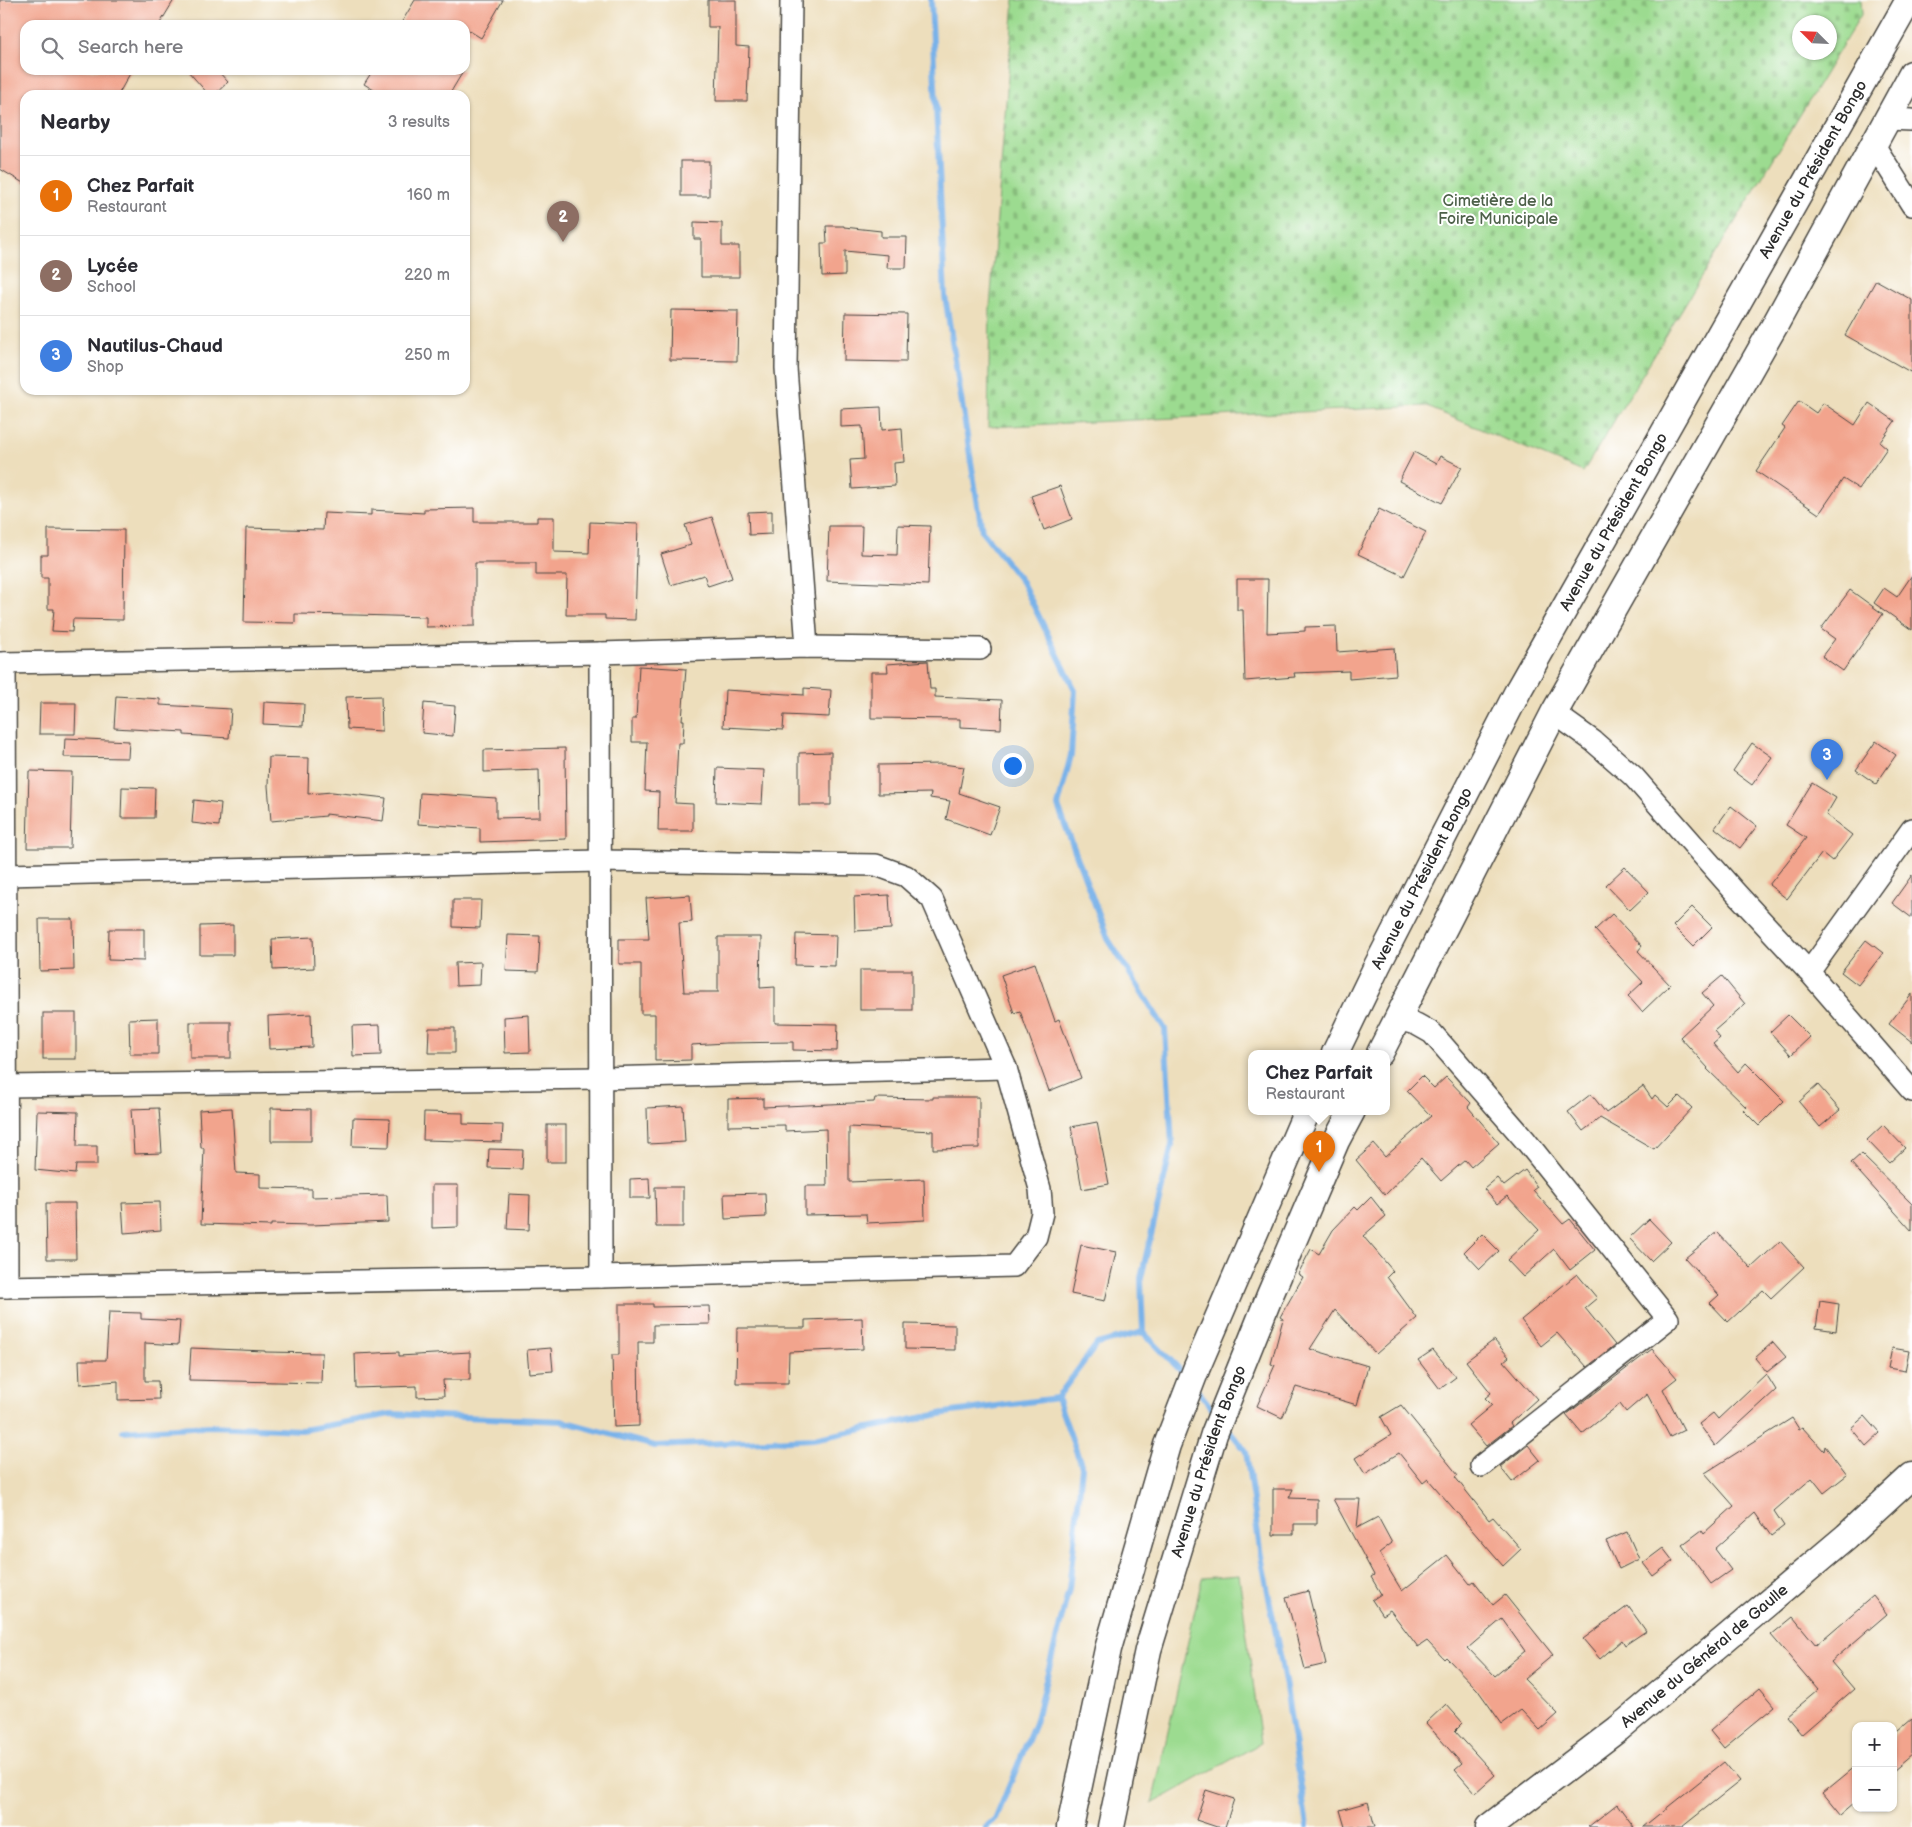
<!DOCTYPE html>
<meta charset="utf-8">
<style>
:root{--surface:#fff;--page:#f2f2f3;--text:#2b2b33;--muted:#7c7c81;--line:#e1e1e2;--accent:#d93025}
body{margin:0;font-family:"Balsamiq Sans",sans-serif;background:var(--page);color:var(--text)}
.controls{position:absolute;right:15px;bottom:15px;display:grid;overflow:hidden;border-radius:10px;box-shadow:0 1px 4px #0004}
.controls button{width:45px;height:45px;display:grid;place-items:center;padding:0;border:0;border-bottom:1px solid var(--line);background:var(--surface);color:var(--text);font:25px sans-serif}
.compass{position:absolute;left:1792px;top:15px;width:45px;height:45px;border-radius:50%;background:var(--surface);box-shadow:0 1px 4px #0004;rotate:294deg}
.you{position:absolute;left:1012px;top:765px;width:18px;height:18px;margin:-12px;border:4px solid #fff;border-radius:50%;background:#1a73e8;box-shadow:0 0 0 8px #1a73e833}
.badge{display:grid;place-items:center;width:32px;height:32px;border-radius:50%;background:var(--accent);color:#fff;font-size:16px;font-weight:700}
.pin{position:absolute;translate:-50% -41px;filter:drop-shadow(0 1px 2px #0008)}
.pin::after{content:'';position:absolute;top:26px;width:18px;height:15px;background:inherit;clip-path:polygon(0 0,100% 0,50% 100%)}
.popup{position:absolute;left:1248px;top:1050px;width:142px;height:65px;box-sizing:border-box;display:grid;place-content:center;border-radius:10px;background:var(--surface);filter:drop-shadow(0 1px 4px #0005);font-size:16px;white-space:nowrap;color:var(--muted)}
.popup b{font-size:19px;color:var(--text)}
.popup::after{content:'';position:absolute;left:50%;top:100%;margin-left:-10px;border:10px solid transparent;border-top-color:var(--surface)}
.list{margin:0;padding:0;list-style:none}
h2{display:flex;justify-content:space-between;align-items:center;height:65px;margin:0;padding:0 20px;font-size:21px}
h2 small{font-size:16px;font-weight:400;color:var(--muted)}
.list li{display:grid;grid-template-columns:32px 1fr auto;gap:15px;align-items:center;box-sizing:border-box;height:80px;padding:0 20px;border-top:1px solid var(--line)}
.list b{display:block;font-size:19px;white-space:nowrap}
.list p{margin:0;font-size:16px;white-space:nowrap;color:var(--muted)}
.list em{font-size:16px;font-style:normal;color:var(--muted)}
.icon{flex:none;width:28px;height:28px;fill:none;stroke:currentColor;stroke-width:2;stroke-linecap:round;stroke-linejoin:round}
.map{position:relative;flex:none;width:1912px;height:1827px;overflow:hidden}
.search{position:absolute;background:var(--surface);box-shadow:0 1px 4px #0004;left:20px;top:20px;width:450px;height:55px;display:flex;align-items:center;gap:12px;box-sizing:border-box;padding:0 18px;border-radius:15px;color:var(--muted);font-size:19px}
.panel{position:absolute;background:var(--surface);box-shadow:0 1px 4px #0004;left:20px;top:90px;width:450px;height:305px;border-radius:15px}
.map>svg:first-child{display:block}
.green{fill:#9cdb90;stroke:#64835e}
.cemetery{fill:url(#cemetery-stones);stroke:#64835e;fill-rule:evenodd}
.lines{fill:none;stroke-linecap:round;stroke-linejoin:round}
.stream{stroke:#79b2e9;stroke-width:6}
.building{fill:#f2a48d;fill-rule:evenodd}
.minor-casing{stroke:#484641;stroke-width:24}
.tertiary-casing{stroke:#484641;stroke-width:29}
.minor{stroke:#fff;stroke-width:21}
.tertiary{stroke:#fff;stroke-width:26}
.labels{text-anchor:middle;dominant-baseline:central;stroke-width:4;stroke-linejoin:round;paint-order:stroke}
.street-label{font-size:16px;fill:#2b2b2b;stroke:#fff}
.park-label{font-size:16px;fill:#4d6049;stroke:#fff}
</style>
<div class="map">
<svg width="1912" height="1827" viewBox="0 0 1912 1827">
<defs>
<pattern id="cemetery-stones" width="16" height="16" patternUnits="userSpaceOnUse" patternTransform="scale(1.25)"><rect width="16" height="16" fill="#9cdb90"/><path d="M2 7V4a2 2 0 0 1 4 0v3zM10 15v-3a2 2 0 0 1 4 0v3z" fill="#87bc7c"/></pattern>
</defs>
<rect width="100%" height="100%" fill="#fff"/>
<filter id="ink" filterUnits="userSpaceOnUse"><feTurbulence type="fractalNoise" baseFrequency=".02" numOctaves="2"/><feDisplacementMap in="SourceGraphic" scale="10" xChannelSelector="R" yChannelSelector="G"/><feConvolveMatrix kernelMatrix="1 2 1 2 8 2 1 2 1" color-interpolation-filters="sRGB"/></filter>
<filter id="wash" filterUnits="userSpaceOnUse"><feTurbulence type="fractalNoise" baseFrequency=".0096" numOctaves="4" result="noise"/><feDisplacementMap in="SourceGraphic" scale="20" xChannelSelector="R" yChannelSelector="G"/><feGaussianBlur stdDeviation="1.12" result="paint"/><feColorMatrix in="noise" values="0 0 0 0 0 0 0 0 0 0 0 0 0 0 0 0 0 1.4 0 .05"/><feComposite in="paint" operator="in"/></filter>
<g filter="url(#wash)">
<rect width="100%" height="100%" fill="#eddebc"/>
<path class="green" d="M1239,1575L1261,1743L1152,1804L1202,1578Z"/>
<path class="cemetery" d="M1014,0H1861L1862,13L1583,472L1425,406L988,427L990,307ZM1800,22H1830V52H1800Z"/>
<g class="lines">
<g class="stream">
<path d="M931,0L945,296L982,531L1022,582L1075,690L1071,755L1058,806L1108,939L1165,1029L1172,1145L1141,1278L1143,1332L1186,1376"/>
<path d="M1196,1388L1216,1414"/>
<path d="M1225,1425L1246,1451L1260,1550L1286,1687L1307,1827"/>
<path d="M123,1431L210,1426L302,1430L391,1414L562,1421L655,1446L813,1439L945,1413L1057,1398L1097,1344L1143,1332"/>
<path d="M986,1827L996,1818L1035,1723L1069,1589L1082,1467L1057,1398"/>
</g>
</g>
<g id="blocks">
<g class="building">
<path d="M0,0H174L159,25H25V70H132L118,95H25V184L0,169Z"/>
<path d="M415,0H503L481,38L465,28V25H400Z"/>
<path d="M708,0H736V46L749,47L747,101H716L718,27H708Z"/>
<path d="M187,70H217L228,82L214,95H209Z"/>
<path d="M373,70H464L449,95H382L364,84Z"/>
<rect x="681" y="161" width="28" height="35"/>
<path d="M694,222L722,223V246H739V277H701V239H694Z"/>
<path d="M826,226H844V227L881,231V237H907L906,268H887L888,255L845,251V275L822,276L821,243H827Z"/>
<path d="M1876,280L1912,300V373L1845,335Z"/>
<path d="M671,310L738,311L737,361L670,360Z"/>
<path d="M845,313L907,314L906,362L844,361Z"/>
<path d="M1799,401L1816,413L1823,403L1855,425L1869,403L1895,421L1880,442L1887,448L1859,489L1843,479L1819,514L1756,471L1785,428L1782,426Z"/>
<path d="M881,407L882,430L902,428L904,462L894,463L895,486L852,489L850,460L864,459L862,426L841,427V409Z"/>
<path d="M1414,452L1436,464L1440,456L1462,467L1442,503L1399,481Z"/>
<path d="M1060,486L1072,519L1044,530L1031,496Z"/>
<path d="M474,508V522H537V517H554V552L589,553L590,522L638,524L635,620L605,619V615H566L567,575H536V563H475V626L426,627V617L356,615L295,614V623L244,622L246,528L323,530L324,513L371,515V510L424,513V509Z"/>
<path d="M1379,509L1426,532L1404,576L1358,554Z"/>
<path d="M772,511V534L749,535L748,512Z"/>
<path d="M712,517L732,578L708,586L704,575L671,585L661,554L691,545L685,525Z"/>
<path d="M898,525L930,526L928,585L827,581L829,526H862L861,554L897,555Z"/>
<path d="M48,529L124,530L123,620L73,619L72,632L52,631L54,609H48V578H41V555H48Z"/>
<path d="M1912,575V630L1874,603L1884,588L1897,597Z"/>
<path d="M1237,579H1268L1267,633L1305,631V627L1336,626L1337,652L1394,648L1396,675L1349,679V671L1294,673L1295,677L1245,681L1243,610H1237Z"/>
<path d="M1850,590L1883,614L1843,671L1822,656L1835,639L1821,629Z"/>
<path d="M928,661L930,689H935V697L1002,700L1001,729L960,727V719L871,718V672H888L887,664Z"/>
<path d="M639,666L686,669L682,720H684L683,743H678L675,803L693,804V831H658L659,792L645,791L647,742H632V719H636Z"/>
<path d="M804,688L831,690L829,717L784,715L783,730L723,727L725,690L804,695Z"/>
<path d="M116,696L160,699V705L231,709L229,738L184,735V732L114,728Z"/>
<path d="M381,696L382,731L347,729L346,697Z"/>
<path d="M264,702L304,704L303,726L263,724Z"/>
<path d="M40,703H76L75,734H39Z"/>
<path d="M424,703L455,706L453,736L422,733Z"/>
<path d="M65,738L129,741L128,758L64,757Z"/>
<path d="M1876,741L1896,755L1876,784L1856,770Z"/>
<path d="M1752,743L1772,757L1752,785L1733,771Z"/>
<path d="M565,748L566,839L480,842V828L418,824L420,793L496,798V818L540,817L539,770L484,772V750Z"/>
<path d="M831,752V805H799V753Z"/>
<path d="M269,757L309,758L308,794L332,792L386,798L383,821L326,814V816L271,821L268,786Z"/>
<path d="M943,764L964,767L959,793L1000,807L990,835L946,819L950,801L930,798L931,793L878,794V765Z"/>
<path d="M717,768L764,770L762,804L716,802Z"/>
<path d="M29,771L72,772L70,848H27Z"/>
<path d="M1812,783L1836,798L1826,815L1852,835L1832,861L1822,853L1787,899L1769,885L1806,838L1786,825Z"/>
<path d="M122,787L155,788L154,818H121Z"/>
<path d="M194,800L221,803L219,826L192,823Z"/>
<path d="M1731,806L1757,826L1740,848L1715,828Z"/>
<path d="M1625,867L1649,892L1630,910L1606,885Z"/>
<path d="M1912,875V918L1892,903Z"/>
<path d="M690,895L692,922L679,923L684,992H718V937H761L760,988L775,987V1023L838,1024L837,1051L793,1050V1042L726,1043L691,1045V1060L655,1061V1014H641V964H619V939H649L646,898Z"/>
<path d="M889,895L891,929L855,931L854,897Z"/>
<path d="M453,900H481L480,928L453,927Z"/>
<path d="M1692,907L1712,927L1693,946L1673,926Z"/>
<path d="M1612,914L1642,946L1638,951L1670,985L1642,1012L1628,996L1643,982L1595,930Z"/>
<path d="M39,919H73L74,970L40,971Z"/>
<path d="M233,925V955H200V926Z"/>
<path d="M109,929H144V961L108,960Z"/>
<path d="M796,934L836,935L835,966L795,965Z"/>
<path d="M508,935L540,936L538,972L506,971Z"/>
<path d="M313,937L314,968L273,970L272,939Z"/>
<path d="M1866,940L1883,953L1858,985L1841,972Z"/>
<path d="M481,962L480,985L456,986L455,963Z"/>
<path d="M1035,963L1055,1021L1059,1019L1081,1078L1049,1091L1020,1011L1014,1013L1001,975Z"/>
<rect x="860" y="970" width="52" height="40"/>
<path d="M1722,976L1745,1004L1714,1031L1720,1038L1713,1044L1738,1072L1746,1063L1784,1101L1759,1126L1743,1110L1746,1107L1707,1069L1708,1068L1680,1037L1713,1006L1702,993Z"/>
<path d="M1912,994V1042L1889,1024Z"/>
<rect x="43" y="1013" width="33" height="46"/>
<path d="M311,1014L312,1047L269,1049L268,1016Z"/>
<path d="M529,1015L530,1052L505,1053L504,1017Z"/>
<path d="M1788,1015L1810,1037L1791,1055L1770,1032Z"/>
<path d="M158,1018V1054H130L129,1019Z"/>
<rect x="190" y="1022" width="41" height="36"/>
<path d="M380,1025L381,1055L353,1056L352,1026Z"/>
<path d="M429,1028H455V1053H428Z"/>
<path d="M1422,1076L1434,1088L1446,1077L1471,1103L1468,1107L1499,1143L1471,1167L1465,1160L1441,1181L1421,1158L1385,1195L1356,1160L1374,1144L1385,1157L1431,1116L1407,1091Z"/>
<path d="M1818,1085L1840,1110L1820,1127L1799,1102Z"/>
<path d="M1643,1086L1652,1099L1655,1095L1668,1107L1679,1096L1692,1108L1654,1149L1600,1118L1583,1131L1568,1112L1591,1094L1606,1113Z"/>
<path d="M933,1097H979V1148L933,1149V1131L849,1127V1182L924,1179L925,1220L867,1223L866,1214L805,1215V1186H827L826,1129L785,1131V1125L728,1126V1099L763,1098V1107L874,1102L875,1098L933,1099Z"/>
<path d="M683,1106L685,1142L648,1144L647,1108Z"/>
<path d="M159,1108L162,1153L134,1154L131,1109Z"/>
<path d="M232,1108L236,1173L260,1174V1188L312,1189V1197L387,1195L388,1222L311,1225L271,1224V1226L201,1224L204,1148H201L199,1110Z"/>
<path d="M271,1108L311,1109V1141H271Z"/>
<path d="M37,1111L78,1112L77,1146H97V1165H76L75,1174L35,1170Z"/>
<path d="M424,1112L463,1113V1124L503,1125L502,1142L423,1140Z"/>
<path d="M353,1118L390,1119L389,1147L352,1146Z"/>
<path d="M1097,1122L1109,1184L1082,1189L1071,1127Z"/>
<rect x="547" y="1125" width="19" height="37"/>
<path d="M1883,1125L1905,1148L1889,1163L1867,1140Z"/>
<path d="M489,1149L523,1150L522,1169L488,1168Z"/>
<path d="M1861,1154L1912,1204V1231L1851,1163Z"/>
<path d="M1525,1170L1537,1187L1533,1190L1563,1224L1570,1219L1595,1250L1570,1270L1554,1249L1523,1277L1507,1260L1539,1230L1507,1196L1497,1204L1484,1189L1497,1178L1504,1186Z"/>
<path d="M649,1178L650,1198H630V1179Z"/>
<path d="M432,1185H458V1227L432,1228Z"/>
<path d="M655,1187H683V1227H656Z"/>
<path d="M765,1193L766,1217L725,1219L724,1194Z"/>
<path d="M509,1194L530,1195L529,1230L507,1229Z"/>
<path d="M1371,1197L1386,1216L1363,1236L1393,1271L1387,1277L1417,1318L1376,1354L1335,1310L1310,1349L1368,1366L1357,1405L1296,1387L1282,1418L1257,1406L1275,1365L1271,1364L1283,1319L1280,1317L1303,1277L1298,1274L1311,1249L1319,1254L1333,1230L1355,1207L1358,1210Z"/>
<path d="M160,1202L161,1230L124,1233L122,1203Z"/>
<path d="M46,1203H75L76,1259H47Z"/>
<path d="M1649,1219L1671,1242L1651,1261L1629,1238Z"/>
<path d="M1717,1232L1751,1268L1780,1241L1804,1267L1771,1298L1763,1290L1728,1322L1710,1303L1719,1295L1685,1258Z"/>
<path d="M1482,1234L1499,1251L1480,1269L1464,1252Z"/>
<path d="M1081,1245L1116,1252L1105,1301L1071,1294Z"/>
<path d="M1577,1274L1597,1298L1585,1308L1615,1345L1587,1367L1557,1333L1541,1346L1521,1320Z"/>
<path d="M1820,1301L1839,1304L1836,1331L1816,1328Z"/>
<path d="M619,1304H653V1307L709,1306L710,1324L653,1325V1342H638L639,1426L614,1427L612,1355H619Z"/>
<path d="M109,1312L141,1313V1319L180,1321L178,1345L145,1343V1381H158L159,1399L118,1400V1381L80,1384L79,1360H106Z"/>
<path d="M862,1318L863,1349L789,1352L788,1383H736L737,1328H805V1320Z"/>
<path d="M905,1324L955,1325V1350L905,1349Z"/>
<path d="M1494,1340L1509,1357L1504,1361L1537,1399L1510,1423L1512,1426L1486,1446L1468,1425L1492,1405L1485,1398L1491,1393L1466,1361Z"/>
<path d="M1773,1342L1786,1357L1767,1372L1755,1358Z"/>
<path d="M191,1348L265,1351V1352L322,1353L321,1383L189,1380Z"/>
<path d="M551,1348L553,1371L529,1373L527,1350Z"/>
<path d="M1892,1348L1909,1351L1905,1371L1888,1368Z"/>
<path d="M1652,1349L1677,1378L1663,1389L1684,1430L1670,1437L1647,1394L1626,1412L1620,1404L1582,1434L1566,1415Z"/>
<path d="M1433,1350L1456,1377L1440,1389L1418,1360Z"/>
<path d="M399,1352V1356L470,1352V1380H443L444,1396L417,1397V1386L356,1388L355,1354Z"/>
<path d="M1766,1374L1776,1390L1715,1446L1699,1424L1713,1413L1718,1419Z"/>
<path d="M1401,1405L1458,1475L1455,1477L1489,1520L1493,1517L1521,1549L1503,1566L1428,1479L1423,1483L1399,1453L1365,1474L1355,1458L1391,1435L1381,1417Z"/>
<path d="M1865,1416L1880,1433L1866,1446L1851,1428Z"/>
<path d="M1792,1418L1799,1429L1802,1427L1824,1451L1825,1446L1847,1475L1824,1493L1812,1478L1774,1511L1784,1526L1771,1536L1755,1513L1715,1549L1731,1570L1711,1584L1682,1545L1702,1530L1704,1533L1734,1506L1705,1473Z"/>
<path d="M1528,1445L1540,1460L1512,1482L1500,1467Z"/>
<path d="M1273,1489H1293L1289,1498L1317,1499V1524H1294V1534H1276L1275,1536H1273Z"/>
<path d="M1333,1499H1360L1357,1528L1378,1517L1392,1543L1379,1553L1402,1591L1447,1555L1470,1584L1474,1581L1493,1605L1505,1595L1553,1655L1524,1679L1558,1714L1540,1730L1521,1710L1502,1724L1477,1689L1446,1657L1444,1659L1427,1641L1418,1647L1390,1610L1382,1615L1372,1600L1381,1594L1371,1577L1374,1575ZM1502,1619L1525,1651L1495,1676L1468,1648Z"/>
<path d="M1627,1532L1639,1559L1619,1569L1606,1541Z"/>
<path d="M1663,1548L1673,1561L1653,1576L1643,1563Z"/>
<path d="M1308,1591L1326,1664L1305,1669L1286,1597Z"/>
<path d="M1873,1596L1887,1614L1831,1662L1854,1689L1802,1734L1787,1716L1818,1690L1771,1635L1793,1617L1816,1645Z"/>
<path d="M1628,1606L1646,1631L1625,1645L1622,1640L1600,1659L1583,1639Z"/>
<path d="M1760,1688L1775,1706L1724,1748L1710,1731Z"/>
<path d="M1446,1704L1463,1723L1455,1731L1495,1775L1475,1793L1455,1770L1462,1764L1426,1723Z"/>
<path d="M1912,1719V1755L1893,1771V1735Z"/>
<path d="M1724,1762L1740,1781L1682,1827H1643Z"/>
<path d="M1856,1766V1802L1841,1815L1823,1793Z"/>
<path d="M1206,1790L1234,1799L1225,1827H1217L1196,1820Z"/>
<path d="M1368,1802L1375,1827H1345L1340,1810Z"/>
<path d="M1617,1804L1634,1827H1588Z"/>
</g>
</g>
</g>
<g filter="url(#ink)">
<use href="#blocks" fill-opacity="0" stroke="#484641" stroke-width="1"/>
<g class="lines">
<g class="minor-casing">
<g id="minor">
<path d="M791,0L786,368L807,647"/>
<path d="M1888,119L1912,120"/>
<path d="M1874,145L1912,205"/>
<path d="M600,653L601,1277"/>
<path d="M0,663L600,653L807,647L980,649"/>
<path d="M5,663L7,1287"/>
<path d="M1554,713L1593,741L1633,776L1735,892L1809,972L1912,1091"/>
<path d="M1809,972L1912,829"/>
<path d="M1397,1019L1416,1024L1432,1033L1526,1141L1668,1319L1481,1466"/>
<path d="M6,1086L601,1078L1006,1068"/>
<path d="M0,1287L601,1277L1014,1266L1036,1237L1042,1213L1040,1189L1006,1068L932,899L906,876L876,865L600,861L6,875"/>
</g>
</g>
<g class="tertiary-casing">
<g id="tertiary">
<path id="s1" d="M1335,1053L1377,966L1519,689L1909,0"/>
<path d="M1380,1053L1554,713L1776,323L1912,74"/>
<path d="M1070,1827L1108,1649L1167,1445L1197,1367L1307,1111"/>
<path id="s2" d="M1111,1827L1148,1650L1214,1434L1270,1295L1336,1141L1352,1111"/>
<path id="s3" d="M1489,1827L1618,1729L1847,1536L1912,1476"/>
</g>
</g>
<use href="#minor" class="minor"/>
<use href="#tertiary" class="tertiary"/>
</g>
</g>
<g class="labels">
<g class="street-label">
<text stroke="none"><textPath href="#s1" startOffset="1005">Avenue du Président Bongo</textPath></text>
<text stroke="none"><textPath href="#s1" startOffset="600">Avenue du Président Bongo</textPath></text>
<text stroke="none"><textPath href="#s1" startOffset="195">Avenue du Président Bongo</textPath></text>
<text stroke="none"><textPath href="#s2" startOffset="379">Avenue du Président Bongo</textPath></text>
<text stroke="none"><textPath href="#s3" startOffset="275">Avenue du Général de Gaulle</textPath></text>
</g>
<g class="park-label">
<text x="1498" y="201">Cimetière de la<tspan x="1498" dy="18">Foire Municipale</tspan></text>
</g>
</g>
</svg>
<div class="controls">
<button>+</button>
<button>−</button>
</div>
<svg class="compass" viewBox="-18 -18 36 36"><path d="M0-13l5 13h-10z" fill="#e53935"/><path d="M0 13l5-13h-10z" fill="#7c7c81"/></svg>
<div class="you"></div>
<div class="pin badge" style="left:1319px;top:1172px;background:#e8710a">1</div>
<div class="popup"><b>Chez Parfait</b>Restaurant</div>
<div class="pin badge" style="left:563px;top:242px;background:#8d6e63">2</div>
<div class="pin badge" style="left:1827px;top:780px;background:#3f7fe0">3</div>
<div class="search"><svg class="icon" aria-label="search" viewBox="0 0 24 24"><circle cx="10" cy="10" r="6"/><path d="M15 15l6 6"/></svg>Search here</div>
<section class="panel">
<h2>Nearby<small>3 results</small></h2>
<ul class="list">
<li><span class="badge" style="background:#e8710a">1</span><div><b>Chez Parfait</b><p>Restaurant</p></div><em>160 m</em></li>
<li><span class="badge" style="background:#8d6e63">2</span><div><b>Lycée</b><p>School</p></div><em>220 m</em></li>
<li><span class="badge" style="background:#3f7fe0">3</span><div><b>Nautilus-Chaud</b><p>Shop</p></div><em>250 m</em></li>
</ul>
</section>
</div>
